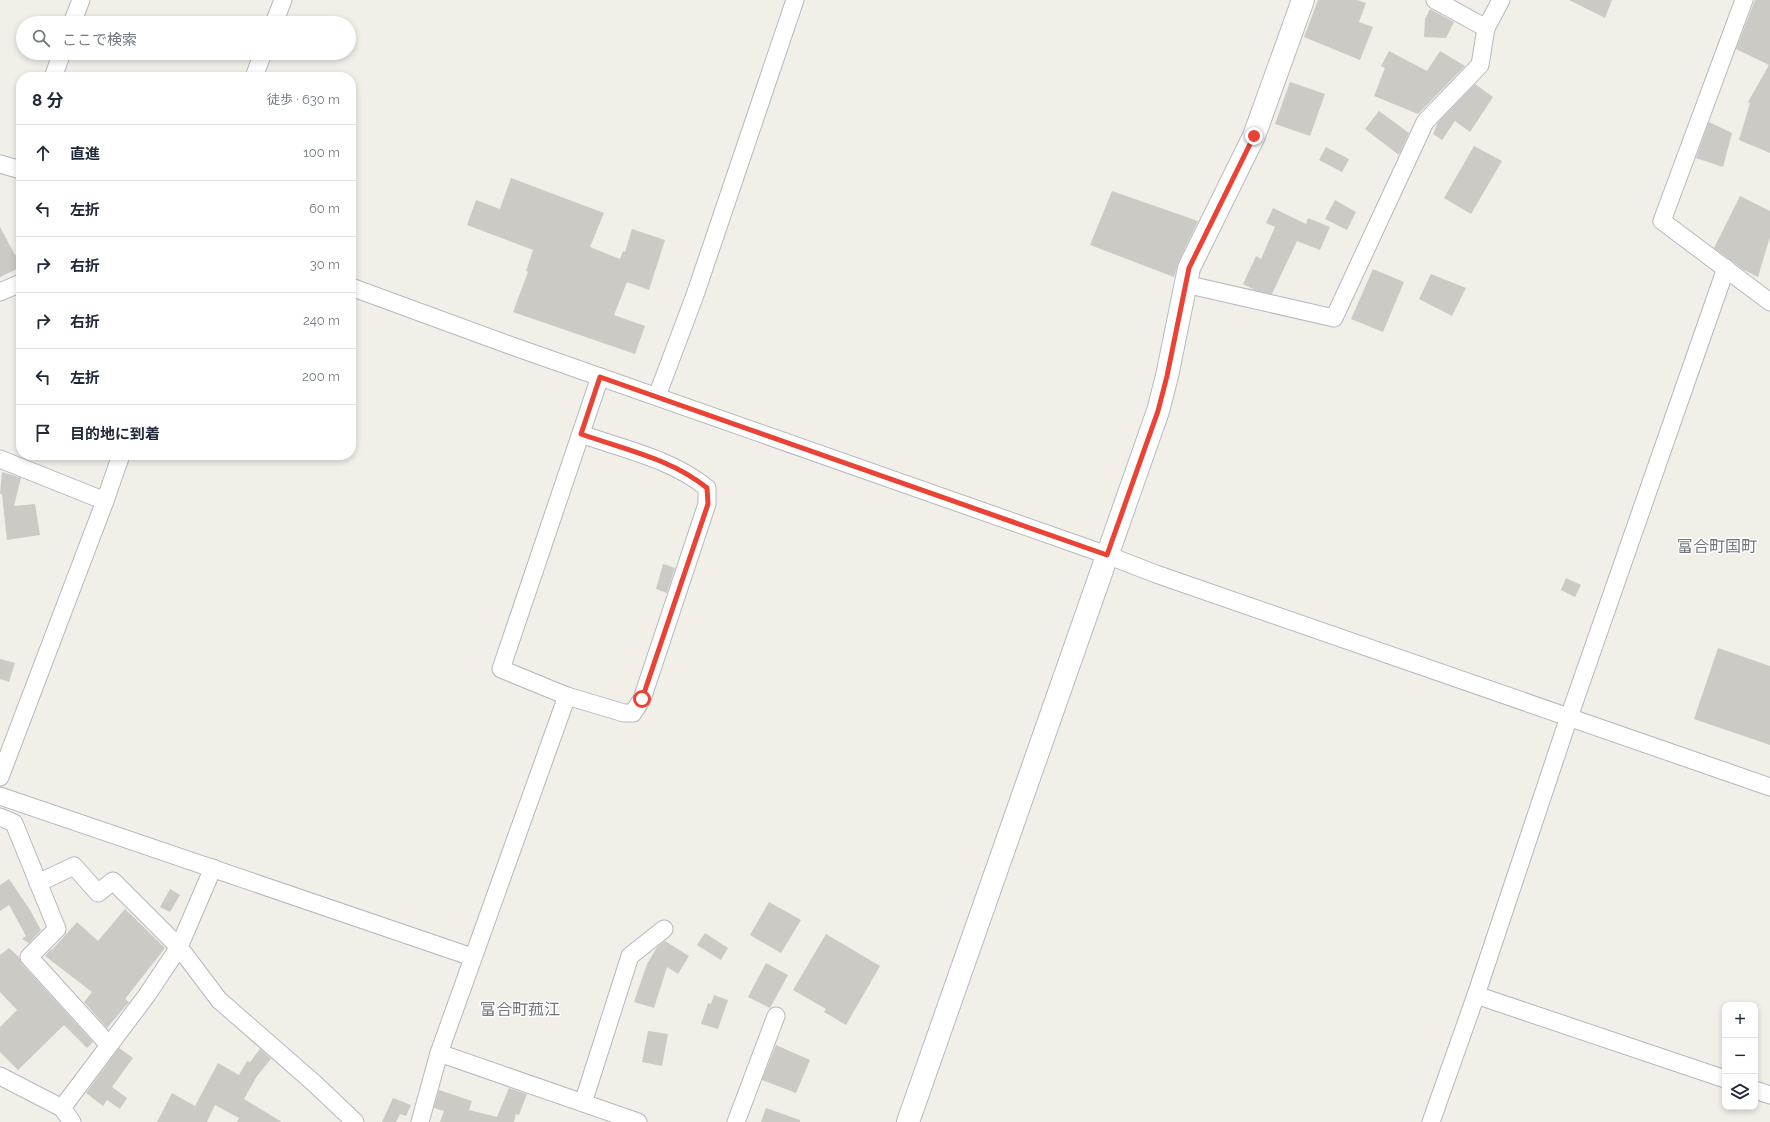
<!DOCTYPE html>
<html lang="ja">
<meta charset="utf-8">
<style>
:root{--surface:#fff;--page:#f2f2f3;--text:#1f2937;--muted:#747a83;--line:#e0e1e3}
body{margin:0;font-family:Raleway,"Noto Sans JP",sans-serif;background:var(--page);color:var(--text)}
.controls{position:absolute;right:12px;bottom:12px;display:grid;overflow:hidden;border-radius:8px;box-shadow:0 2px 6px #0003}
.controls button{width:36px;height:36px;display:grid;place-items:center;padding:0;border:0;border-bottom:1px solid var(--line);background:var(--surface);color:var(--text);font:20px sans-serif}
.stop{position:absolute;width:12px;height:12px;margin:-9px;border:3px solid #ea4335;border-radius:50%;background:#fff}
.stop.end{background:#ea4335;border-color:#fff;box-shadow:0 1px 4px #0008}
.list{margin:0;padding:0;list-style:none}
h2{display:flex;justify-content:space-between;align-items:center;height:52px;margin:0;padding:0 16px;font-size:17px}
h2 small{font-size:13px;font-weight:400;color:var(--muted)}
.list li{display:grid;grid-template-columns:26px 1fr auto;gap:12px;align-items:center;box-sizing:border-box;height:56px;padding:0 16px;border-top:1px solid var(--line)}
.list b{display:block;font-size:15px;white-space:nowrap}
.list em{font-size:13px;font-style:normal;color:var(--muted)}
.icon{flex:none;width:22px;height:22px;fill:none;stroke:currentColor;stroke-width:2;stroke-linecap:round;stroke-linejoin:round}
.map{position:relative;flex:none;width:1770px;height:1122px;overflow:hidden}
.search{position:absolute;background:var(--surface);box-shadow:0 2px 6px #0003;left:16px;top:16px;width:340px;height:44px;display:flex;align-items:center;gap:10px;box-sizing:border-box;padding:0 14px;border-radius:22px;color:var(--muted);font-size:15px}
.panel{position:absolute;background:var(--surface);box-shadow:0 2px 6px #0003;left:16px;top:72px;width:340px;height:388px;border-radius:16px}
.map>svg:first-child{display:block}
.building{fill:#cccac5}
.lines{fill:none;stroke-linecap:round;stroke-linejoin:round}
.street-casing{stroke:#b5b8bc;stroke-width:19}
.secondary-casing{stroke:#b6babf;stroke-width:24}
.street{stroke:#fff;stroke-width:17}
.secondary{stroke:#fff;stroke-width:22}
.route{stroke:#ea4335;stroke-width:5}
.labels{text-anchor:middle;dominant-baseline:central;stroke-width:3;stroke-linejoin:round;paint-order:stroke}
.quarter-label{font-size:16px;fill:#70757a;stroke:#fff}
</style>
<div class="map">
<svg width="1770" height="1122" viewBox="0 0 1770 1122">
<rect width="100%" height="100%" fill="#f1efe8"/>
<g class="building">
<path d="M1318,0H1357L1366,3L1359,22L1373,27L1360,60L1304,37Z"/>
<path d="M1569,0H1612L1605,18Z"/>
<path d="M1755,0H1770V153L1739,140L1750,103L1748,102L1769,65L1736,49Z"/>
<path d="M1430,9L1454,22L1446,38L1424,37L1425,19Z"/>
<path d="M1389,51L1427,71L1440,51L1465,66L1418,114L1374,96L1385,68L1381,66Z"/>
<path d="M1290,82L1325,94L1310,136L1275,124Z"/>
<path d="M1475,84L1493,97L1470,132L1455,121L1442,140L1433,134L1438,122Z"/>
<path d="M1379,111L1409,133L1399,155L1365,129Z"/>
<path d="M1709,122L1732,133L1723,167L1696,158Z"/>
<path d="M1474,146L1502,161L1471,214L1444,198Z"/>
<path d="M1326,147L1349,159L1342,172L1319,160Z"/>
<path d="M511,178L604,213L590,247L620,259L623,251L625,252L632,229L665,240L649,290L627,282L614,315L645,326L635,354L513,312L528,272L526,271L533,250L467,225L476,200L500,209Z"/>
<path d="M1112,191L1198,221L1178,263L1174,277L1090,245Z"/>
<path d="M1740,196L1770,211V237L1758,277L1744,270L1714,248Z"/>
<path d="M1335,200L1356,212L1347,230L1325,219Z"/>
<path d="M1273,208L1306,224L1308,218L1330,227L1320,250L1297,241L1272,294L1255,290L1243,284L1256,256L1261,259L1275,227L1266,223Z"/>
<path d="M0,227L15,255L21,253V267L0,277Z"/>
<path d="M1373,269L1404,282L1383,332L1351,319Z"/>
<path d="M1431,274L1466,288L1452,316L1419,299Z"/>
<path d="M2,472L21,478L14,506L35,504L40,535L7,540L2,494H0Z"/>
<path d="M663,564L675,568L667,593L656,589Z"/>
<path d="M1566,578L1581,585L1575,597L1561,590Z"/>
<path d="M1718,648L1770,666V745L1694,719Z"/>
<path d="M0,659L15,663L9,682L0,679Z"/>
<path d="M9,879L30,910L41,930L29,943L22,939L26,936L9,905L0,911V885Z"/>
<path d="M170,889L180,895L170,912L160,907Z"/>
<path d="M769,902L801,920L781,953L750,935Z"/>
<path d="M125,909L165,948L125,999L129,1002L107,1028L84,1002L92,992L45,956L51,949L52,950L77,922L98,941Z"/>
<path d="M705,933L728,948L721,960L697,945Z"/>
<path d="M826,934L880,966L846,1025L824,1012L826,1009L793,990Z"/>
<path d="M665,941L689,956L678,974L667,967L654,1008L634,1002L647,964L657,947Z"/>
<path d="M9,948L19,957L22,964L93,1042L87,1048L64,1025L18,1070L0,1052V1027L17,1010L0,992V955Z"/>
<path d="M766,963L788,975L770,1008L748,997Z"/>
<path d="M714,995L728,1000L718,1029L701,1024L708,1003L711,1004Z"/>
<path d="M648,1031L668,1034L662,1066L642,1062Z"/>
<path d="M776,1045L810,1060L796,1093L762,1080Z"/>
<path d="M119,1048L133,1058L112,1087L127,1098L120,1109L107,1100L103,1106L86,1093Z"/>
<path d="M260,1049L271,1059L257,1076L244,1099L282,1122H237L239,1118L215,1105L207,1122H157L172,1093L195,1106L218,1063L239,1075L247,1061L250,1062Z"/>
<path d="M509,1088L527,1094L519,1115L516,1114L514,1122H440L444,1111L434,1108L439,1090L472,1101L469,1110L497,1117Z"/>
<path d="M393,1098L411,1105L406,1116L400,1114L396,1122H382Z"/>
<path d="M766,1108L800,1120V1122H761Z"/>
</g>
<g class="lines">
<g class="street-casing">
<g id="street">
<path d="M1435,0L1486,28L1501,0"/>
<path d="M1744,0L1662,221L1770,302"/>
<path d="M72,23L81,0"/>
<path d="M274,23L283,0"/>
<path d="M53,77L62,53"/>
<path d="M254,77L263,53"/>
<path d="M0,164L21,170"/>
<path d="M1185,284L1334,318L1425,122L1480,65L1486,28"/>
<path d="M351,287L512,346L1107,555L1156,574L1770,787"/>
<path d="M0,292L21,283"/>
<path d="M657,396L695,295L795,0"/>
<path d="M581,434C623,449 672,459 707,488V504L642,699L633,713H624L567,696L501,669L600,377"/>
<path d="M0,459L105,501"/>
<path d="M0,777L105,501L121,455"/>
<path d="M0,796L472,957"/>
<path d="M0,817L14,823L57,929L29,957L109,1045"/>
<path d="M38,883L74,866L98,893L113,881L179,947L219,1000L314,1083L355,1122"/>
<path d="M1476,995L1725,1079"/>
<path d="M439,1053L638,1122"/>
<path d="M0,1076L62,1108L72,1122"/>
<path d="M1755,1090L1770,1095"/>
<path d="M583,1103L630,956L664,929"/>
<path d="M62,1108L147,995L179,947L213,868"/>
<path d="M420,1122L439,1053L567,696"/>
<path d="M736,1122L776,1016"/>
<path d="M1431,1122L1476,995L1569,717L1726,268"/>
</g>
</g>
<g class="secondary-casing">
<path id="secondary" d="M908,1122L1158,411L1167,376L1189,268L1254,136L1303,0"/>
</g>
<use href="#street" class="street"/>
<use href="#secondary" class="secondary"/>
</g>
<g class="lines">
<path class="route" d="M642,699L708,504L707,488C672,459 623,449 581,434L600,377L1107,555L1158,411L1167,376L1189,268L1254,136"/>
</g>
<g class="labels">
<g class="quarter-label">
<text x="1717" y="546">富合町国町</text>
<text x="520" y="1009">富合町菰江</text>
</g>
</g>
</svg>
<div class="controls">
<button>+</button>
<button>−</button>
<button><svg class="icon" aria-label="layers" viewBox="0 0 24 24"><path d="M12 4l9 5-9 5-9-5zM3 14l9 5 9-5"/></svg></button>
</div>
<div class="stop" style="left:642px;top:699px"></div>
<div class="stop end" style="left:1254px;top:136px"></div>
<div class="search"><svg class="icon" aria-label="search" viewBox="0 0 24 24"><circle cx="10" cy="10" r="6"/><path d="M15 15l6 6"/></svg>ここで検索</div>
<section class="panel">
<h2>8 分<small>徒歩 · 630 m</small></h2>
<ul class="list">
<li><svg class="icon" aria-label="ahead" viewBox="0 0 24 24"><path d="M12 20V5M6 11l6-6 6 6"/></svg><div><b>直進</b></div><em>100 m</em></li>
<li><svg class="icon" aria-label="left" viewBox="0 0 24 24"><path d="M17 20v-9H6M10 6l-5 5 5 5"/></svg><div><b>左折</b></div><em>60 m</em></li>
<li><svg class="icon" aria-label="right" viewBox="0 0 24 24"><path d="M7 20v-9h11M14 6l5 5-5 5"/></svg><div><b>右折</b></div><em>30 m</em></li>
<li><svg class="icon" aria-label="right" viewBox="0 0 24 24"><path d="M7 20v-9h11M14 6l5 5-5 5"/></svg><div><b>右折</b></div><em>240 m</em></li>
<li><svg class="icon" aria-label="left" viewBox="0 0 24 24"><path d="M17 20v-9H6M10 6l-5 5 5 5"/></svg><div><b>左折</b></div><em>200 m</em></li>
<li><svg class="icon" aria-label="arrive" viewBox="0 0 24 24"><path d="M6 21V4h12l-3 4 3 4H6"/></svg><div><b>目的地に到着</b></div></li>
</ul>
</section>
</div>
